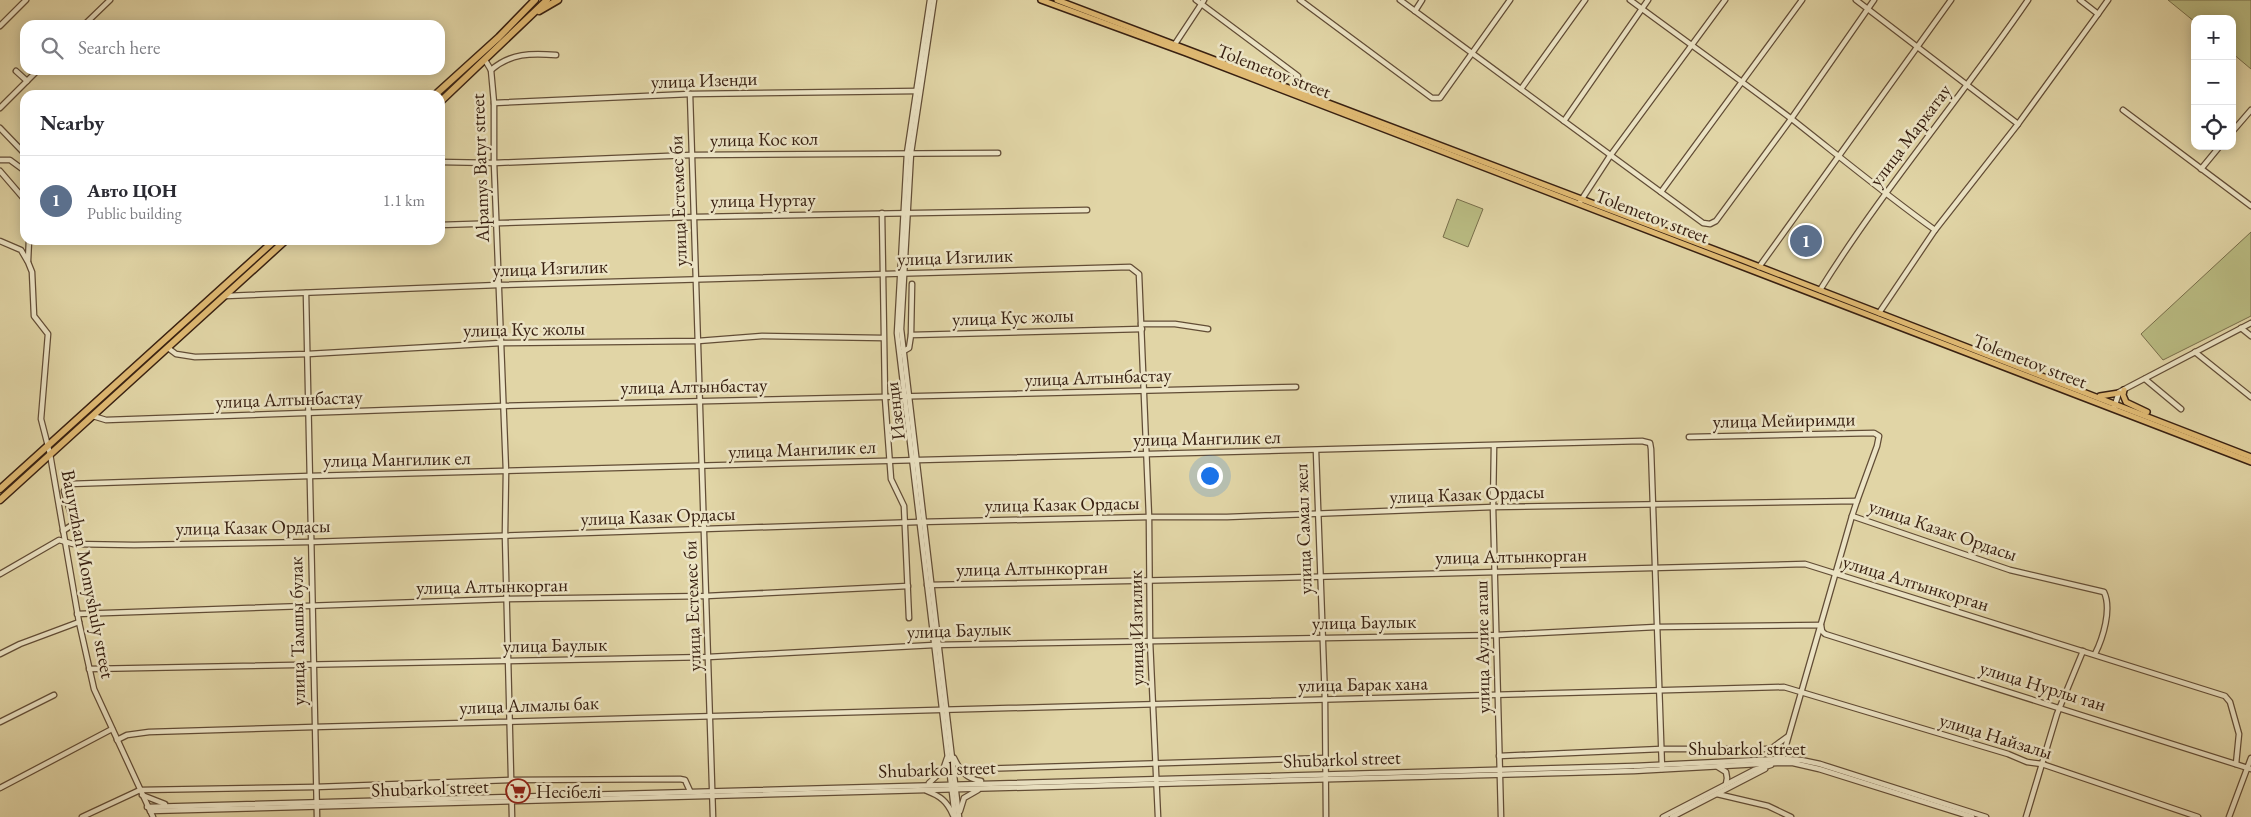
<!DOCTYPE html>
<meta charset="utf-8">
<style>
:root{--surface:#fff;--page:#f7f7f7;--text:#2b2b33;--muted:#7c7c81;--line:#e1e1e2;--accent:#b45309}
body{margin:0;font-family:"EB Garamond",serif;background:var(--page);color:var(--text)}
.controls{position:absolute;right:15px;top:15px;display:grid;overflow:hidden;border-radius:10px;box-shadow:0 2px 12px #0003}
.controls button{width:45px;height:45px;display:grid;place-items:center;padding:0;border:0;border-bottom:1px solid var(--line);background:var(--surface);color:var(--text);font:25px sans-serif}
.you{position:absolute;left:1209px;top:475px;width:18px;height:18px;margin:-12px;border:4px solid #fff;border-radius:50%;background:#1a73e8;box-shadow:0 0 0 8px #1a73e833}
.badge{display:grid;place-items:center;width:32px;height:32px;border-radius:50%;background:var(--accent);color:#fff;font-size:16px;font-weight:700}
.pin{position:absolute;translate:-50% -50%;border:2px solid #fff;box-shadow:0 1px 5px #0006}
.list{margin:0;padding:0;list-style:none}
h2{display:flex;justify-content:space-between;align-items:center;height:65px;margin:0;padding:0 20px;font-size:21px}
h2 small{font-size:16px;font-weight:400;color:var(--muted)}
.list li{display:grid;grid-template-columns:32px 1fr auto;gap:15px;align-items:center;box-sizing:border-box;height:90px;padding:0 20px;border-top:1px solid var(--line)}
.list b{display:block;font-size:19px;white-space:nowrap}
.list p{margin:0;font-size:16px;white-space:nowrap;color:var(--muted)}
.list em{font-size:16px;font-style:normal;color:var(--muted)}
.icon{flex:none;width:28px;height:28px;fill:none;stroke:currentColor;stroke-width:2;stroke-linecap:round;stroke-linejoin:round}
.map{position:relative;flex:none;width:2251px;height:817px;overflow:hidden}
.search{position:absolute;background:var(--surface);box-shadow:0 2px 12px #0003;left:20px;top:20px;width:425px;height:55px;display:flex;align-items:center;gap:12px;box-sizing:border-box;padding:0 18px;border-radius:15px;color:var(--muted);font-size:19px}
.panel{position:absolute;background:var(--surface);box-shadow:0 2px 12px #0003;left:20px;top:90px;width:425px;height:155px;border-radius:15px}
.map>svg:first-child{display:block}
.green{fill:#b9bb82;stroke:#786e4a}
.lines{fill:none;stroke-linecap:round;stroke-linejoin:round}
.minor-casing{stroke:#624d36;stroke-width:7}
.major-casing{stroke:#382011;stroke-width:8}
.highway-casing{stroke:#382011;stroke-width:9}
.minor{stroke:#ece4c5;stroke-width:4.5}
.major{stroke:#e0ba73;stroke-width:5}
.highway{stroke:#e0ba73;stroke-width:6}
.labels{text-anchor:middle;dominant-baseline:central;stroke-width:5;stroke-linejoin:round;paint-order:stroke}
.street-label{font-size:19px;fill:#382011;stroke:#ece4c5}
.poi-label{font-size:19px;fill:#382011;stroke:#ece4c5;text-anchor:start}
</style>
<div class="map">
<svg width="2251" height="817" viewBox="0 0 2251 817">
<rect width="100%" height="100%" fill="#e1d5a6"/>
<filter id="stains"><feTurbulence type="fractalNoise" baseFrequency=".004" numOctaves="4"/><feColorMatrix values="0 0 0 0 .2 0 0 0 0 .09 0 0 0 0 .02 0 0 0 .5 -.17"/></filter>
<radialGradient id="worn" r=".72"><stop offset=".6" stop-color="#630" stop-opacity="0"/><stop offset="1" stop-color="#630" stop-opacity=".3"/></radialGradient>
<g class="green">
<path d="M2168,0H2251V69L2232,53V19H2195V22Z"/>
<path d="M1457,199L1483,209L1468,247L1443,237Z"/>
<path d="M2251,232V316L2163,360L2141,334Z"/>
</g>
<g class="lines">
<g class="minor-casing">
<g id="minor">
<path d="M930,0L907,153L897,333L955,817"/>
<path d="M934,0L911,153L901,329L959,817"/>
<path d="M1196,0L1298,76L1293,90"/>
<path d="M1300,0L1432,98H1440L1510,0"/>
<path d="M1400,0L1564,121"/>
<path d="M1630,0C1684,40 1739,79 1793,120C1840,157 1886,195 1935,230"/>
<path d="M1648,0L1564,121L1703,223L1710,224L1716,221L1791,119L1874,0"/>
<path d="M1856,0L2018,124"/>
<path d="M1415,11L1422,0"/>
<path d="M2098,14L2108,0"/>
<path d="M84,25L110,0"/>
<path d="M0,26L26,0"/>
<path d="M1173,47L1204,0"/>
<path d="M485,60L491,70L494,103V163L506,471L505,535L512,817"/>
<path d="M491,70C511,53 531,53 556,55"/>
<path d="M16,71L27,81"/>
<path d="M1521,89L1585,0"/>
<path d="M690,94L713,817"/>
<path d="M494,103L690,94L917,91"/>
<path d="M0,108L38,70"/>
<path d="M2123,110L2251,206"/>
<path d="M0,128L25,154"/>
<path d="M2232,132L2251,110"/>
<path d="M0,160H10L25,171"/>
<path d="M440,162L494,163L691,155L998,153"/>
<path d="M2201,169L2220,146"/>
<path d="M0,171L25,200"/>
<path d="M1661,192L1802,0"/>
<path d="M1580,202L1610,156L1725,0"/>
<path d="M882,213L885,398L891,479L904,506L909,618"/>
<path d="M440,225L695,217L1087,210"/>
<path d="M0,241L21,250L28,262L32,272L34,316L48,334L41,419L50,454L79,622L94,689L153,817"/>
<path d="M28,261L29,240"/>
<path d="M1759,267L1951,0"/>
<path d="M1820,290C1883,189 1961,98 2028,0"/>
<path d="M306,293L317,817"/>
<path d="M226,296L498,285L1130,267L1139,274L1149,517L1150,641L1158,817"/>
<path d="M1879,313L1935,230L2018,124L2098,14L2080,0"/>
<path d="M1141,324H1175L1208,329"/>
<path d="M2241,328L2251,336"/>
<path d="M911,335L912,284"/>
<path d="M168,348L176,354L195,357L308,354L501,343L698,341L762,336L883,338"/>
<path d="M902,352L909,348L911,335L1142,329"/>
<path d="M2195,352L2251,397"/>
<path d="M2145,379L2181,409"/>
<path d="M2114,408L2119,392L2251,323"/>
<path d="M93,416L106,420L502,406L1296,387"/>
<path d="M1689,437L1874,433L1879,436L1877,446L1857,501"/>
<path d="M1494,446L1493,507L1501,817"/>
<path d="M1316,451L1325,700L1326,817"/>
<path d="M63,531L72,525L73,521L64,491L69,484L309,476L1642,441L1650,443L1651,449L1662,769"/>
<path d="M0,574L59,540L73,544L134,545L310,542L919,522L1149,517H1227L1493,507L1857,501L1852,516L2010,570L2104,592C2112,609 2103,638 2095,654"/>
<path d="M927,585L1269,578L1805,564L2225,696L2230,702L2239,734L2236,764"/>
<path d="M77,614L508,599L706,596L908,586"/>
<path d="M0,654L20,644L79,622"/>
<path d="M89,669L708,657L934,645L1497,635L1656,627L1821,625L1822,631L1825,634L2251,769"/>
<path d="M0,722L54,695"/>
<path d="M117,740L127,735L149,732L314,727L1784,687L2008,754L2027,762L2042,764L2198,817"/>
<path d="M1499,756L1661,749H1766L1772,748L1787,737"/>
<path d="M954,758C960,771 967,779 981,781"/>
<path d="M1782,759L1852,516"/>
<path d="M1718,767L1726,772L1727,778L1726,784"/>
<path d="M976,769L1326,758"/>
<path d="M929,783L943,770L947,758"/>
<path d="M0,788L112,729"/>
<path d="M927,791C940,796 947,801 953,815"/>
<path d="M1717,794L1768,806L1791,817"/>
<path d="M142,795L165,804"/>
<path d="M147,807L1634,766L1782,759L1801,760L1820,764L1986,817"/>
<path d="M150,811L1634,771L1777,763H1793L1819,769L1972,817"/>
<path d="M960,811L964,798L978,790"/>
<path d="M82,817L140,790L315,787L510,780L680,779L685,780L690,791"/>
<path d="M1663,817L1754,770L1771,765"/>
<path d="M1672,817L1765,769"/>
<path d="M2026,817L2057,714L2083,651"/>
<path d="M2229,817L2251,758"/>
</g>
</g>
<g class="major-casing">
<g id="major">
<path d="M1041,0L1186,53L2251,462"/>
<path d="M1057,0L1742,260L2251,457"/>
<path d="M2124,390L2123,395L2126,402L2147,412"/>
<path d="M2100,396L2119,393"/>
</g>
</g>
<g class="highway-casing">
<g id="highway">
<path d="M539,11L558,0"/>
<path d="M435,95L499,37L535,0"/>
<path d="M440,102L547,0"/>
<path d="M0,489L275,240"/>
<path d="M0,500L286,240"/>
</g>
</g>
<use href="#minor" class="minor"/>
<use href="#major" class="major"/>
<use href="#highway" class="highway"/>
</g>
<defs>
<g id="supermarket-ring" transform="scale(1.25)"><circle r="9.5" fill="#ece4c5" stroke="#8f2418" stroke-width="1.5"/><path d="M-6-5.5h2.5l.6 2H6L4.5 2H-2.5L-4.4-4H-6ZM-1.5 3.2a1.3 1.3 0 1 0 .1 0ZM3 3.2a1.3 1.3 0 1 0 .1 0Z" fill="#8f2418"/></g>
</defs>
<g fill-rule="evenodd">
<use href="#supermarket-ring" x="518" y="791"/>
</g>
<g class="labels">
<g class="street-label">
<text transform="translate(1274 71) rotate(21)">Tolemetov street</text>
<text transform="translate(704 80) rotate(-2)">улица Изенди</text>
<text transform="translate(1910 135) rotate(-53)">улица Маркатау</text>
<text transform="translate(764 139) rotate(-1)">улица Кос кол</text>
<text transform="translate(480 168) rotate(-92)">Alpamys Batyr street</text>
<text transform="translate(763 200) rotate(-1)">улица Нуртау</text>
<text transform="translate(678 201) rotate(-92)">улица Естемес би</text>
<text transform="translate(1652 216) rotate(21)">Tolemetov street</text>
<text transform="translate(955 257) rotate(-2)">улица Изгилик</text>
<text transform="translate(550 268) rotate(-2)">улица Изгилик</text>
<text transform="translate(1013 317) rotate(-2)">улица Кус жолы</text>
<text transform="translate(524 329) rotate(-1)">улица Кус жолы</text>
<text transform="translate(2030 361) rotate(21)">Tolemetov street</text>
<text transform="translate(1098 377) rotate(-2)">улица Алтынбастау</text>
<text transform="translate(694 386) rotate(-1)">улица Алтынбастау</text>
<text transform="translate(289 399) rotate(-2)">улица Алтынбастау</text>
<text transform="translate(895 411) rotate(-97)">Изенди</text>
<text transform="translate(1784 420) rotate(-1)">улица Мейиримди</text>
<text transform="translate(1207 438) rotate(-1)">улица Мангилик ел</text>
<text transform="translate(802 449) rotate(-2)">улица Мангилик ел</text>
<text transform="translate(397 459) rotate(-1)">улица Мангилик ел</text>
<text transform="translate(1467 494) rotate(-2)">улица Казак Ордасы</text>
<text transform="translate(1062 504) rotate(-1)">улица Казак Ордасы</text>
<text transform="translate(658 516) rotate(-2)">улица Казак Ордасы</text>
<text transform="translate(253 527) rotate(-1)">улица Казак Ордасы</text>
<text transform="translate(1303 529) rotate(-92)">улица Самал жел</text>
<text transform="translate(1943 530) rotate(19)">улица Казак Ордасы</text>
<text transform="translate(1511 556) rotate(-1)">улица Алтынкорган</text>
<text transform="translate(1032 568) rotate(-1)">улица Алтынкорган</text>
<text transform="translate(88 574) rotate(79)">Bauyrzhan Momyshuly street</text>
<text transform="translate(1916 583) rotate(17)">улица Алтынкорган</text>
<text transform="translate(492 586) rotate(-1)">улица Алтынкорган</text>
<text transform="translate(692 606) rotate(-92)">улица Естемес би</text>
<text transform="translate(1364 622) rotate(-1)">улица Баулык</text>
<text transform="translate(1136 628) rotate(-91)">улица Изгилик</text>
<text transform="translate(959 630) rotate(-2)">улица Баулык</text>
<text transform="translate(297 631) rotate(-91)">улица Тамшы булак</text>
<text transform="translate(555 645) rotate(-1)">улица Баулык</text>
<text transform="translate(1482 647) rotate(-91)">улица Аулие агаш</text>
<text transform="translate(1363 684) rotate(-1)">улица Барак хана</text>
<text transform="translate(2043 686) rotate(17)">улица Нурлы тан</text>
<text transform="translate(529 705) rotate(-2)">улица Алмалы бак</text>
<text transform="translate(1996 736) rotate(17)">улица Найзалы</text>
<text x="1747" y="748">Shubarkol street</text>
<text transform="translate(1342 759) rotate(-2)">Shubarkol street</text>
<text transform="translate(937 769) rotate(-2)">Shubarkol street</text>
<text transform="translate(430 788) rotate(-2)">Shubarkol street</text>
</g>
<g class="poi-label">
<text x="536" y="791">Несібелі</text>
</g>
</g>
<rect width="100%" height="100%" filter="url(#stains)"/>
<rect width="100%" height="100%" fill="url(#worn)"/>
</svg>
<div class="controls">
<button>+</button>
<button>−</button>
<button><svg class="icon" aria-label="locate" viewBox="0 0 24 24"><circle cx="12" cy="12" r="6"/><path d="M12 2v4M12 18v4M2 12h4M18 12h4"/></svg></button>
</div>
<div class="you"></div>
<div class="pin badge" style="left:1806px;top:241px;background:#5c6f8a">1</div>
<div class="search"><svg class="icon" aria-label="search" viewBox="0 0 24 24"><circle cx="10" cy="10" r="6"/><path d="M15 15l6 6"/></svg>Search here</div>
<section class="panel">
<h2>Nearby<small></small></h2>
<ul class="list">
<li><span class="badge" style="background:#5c6f8a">1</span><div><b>Авто ЦОН</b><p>Public building</p></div><em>1.1 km</em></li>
</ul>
</section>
</div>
